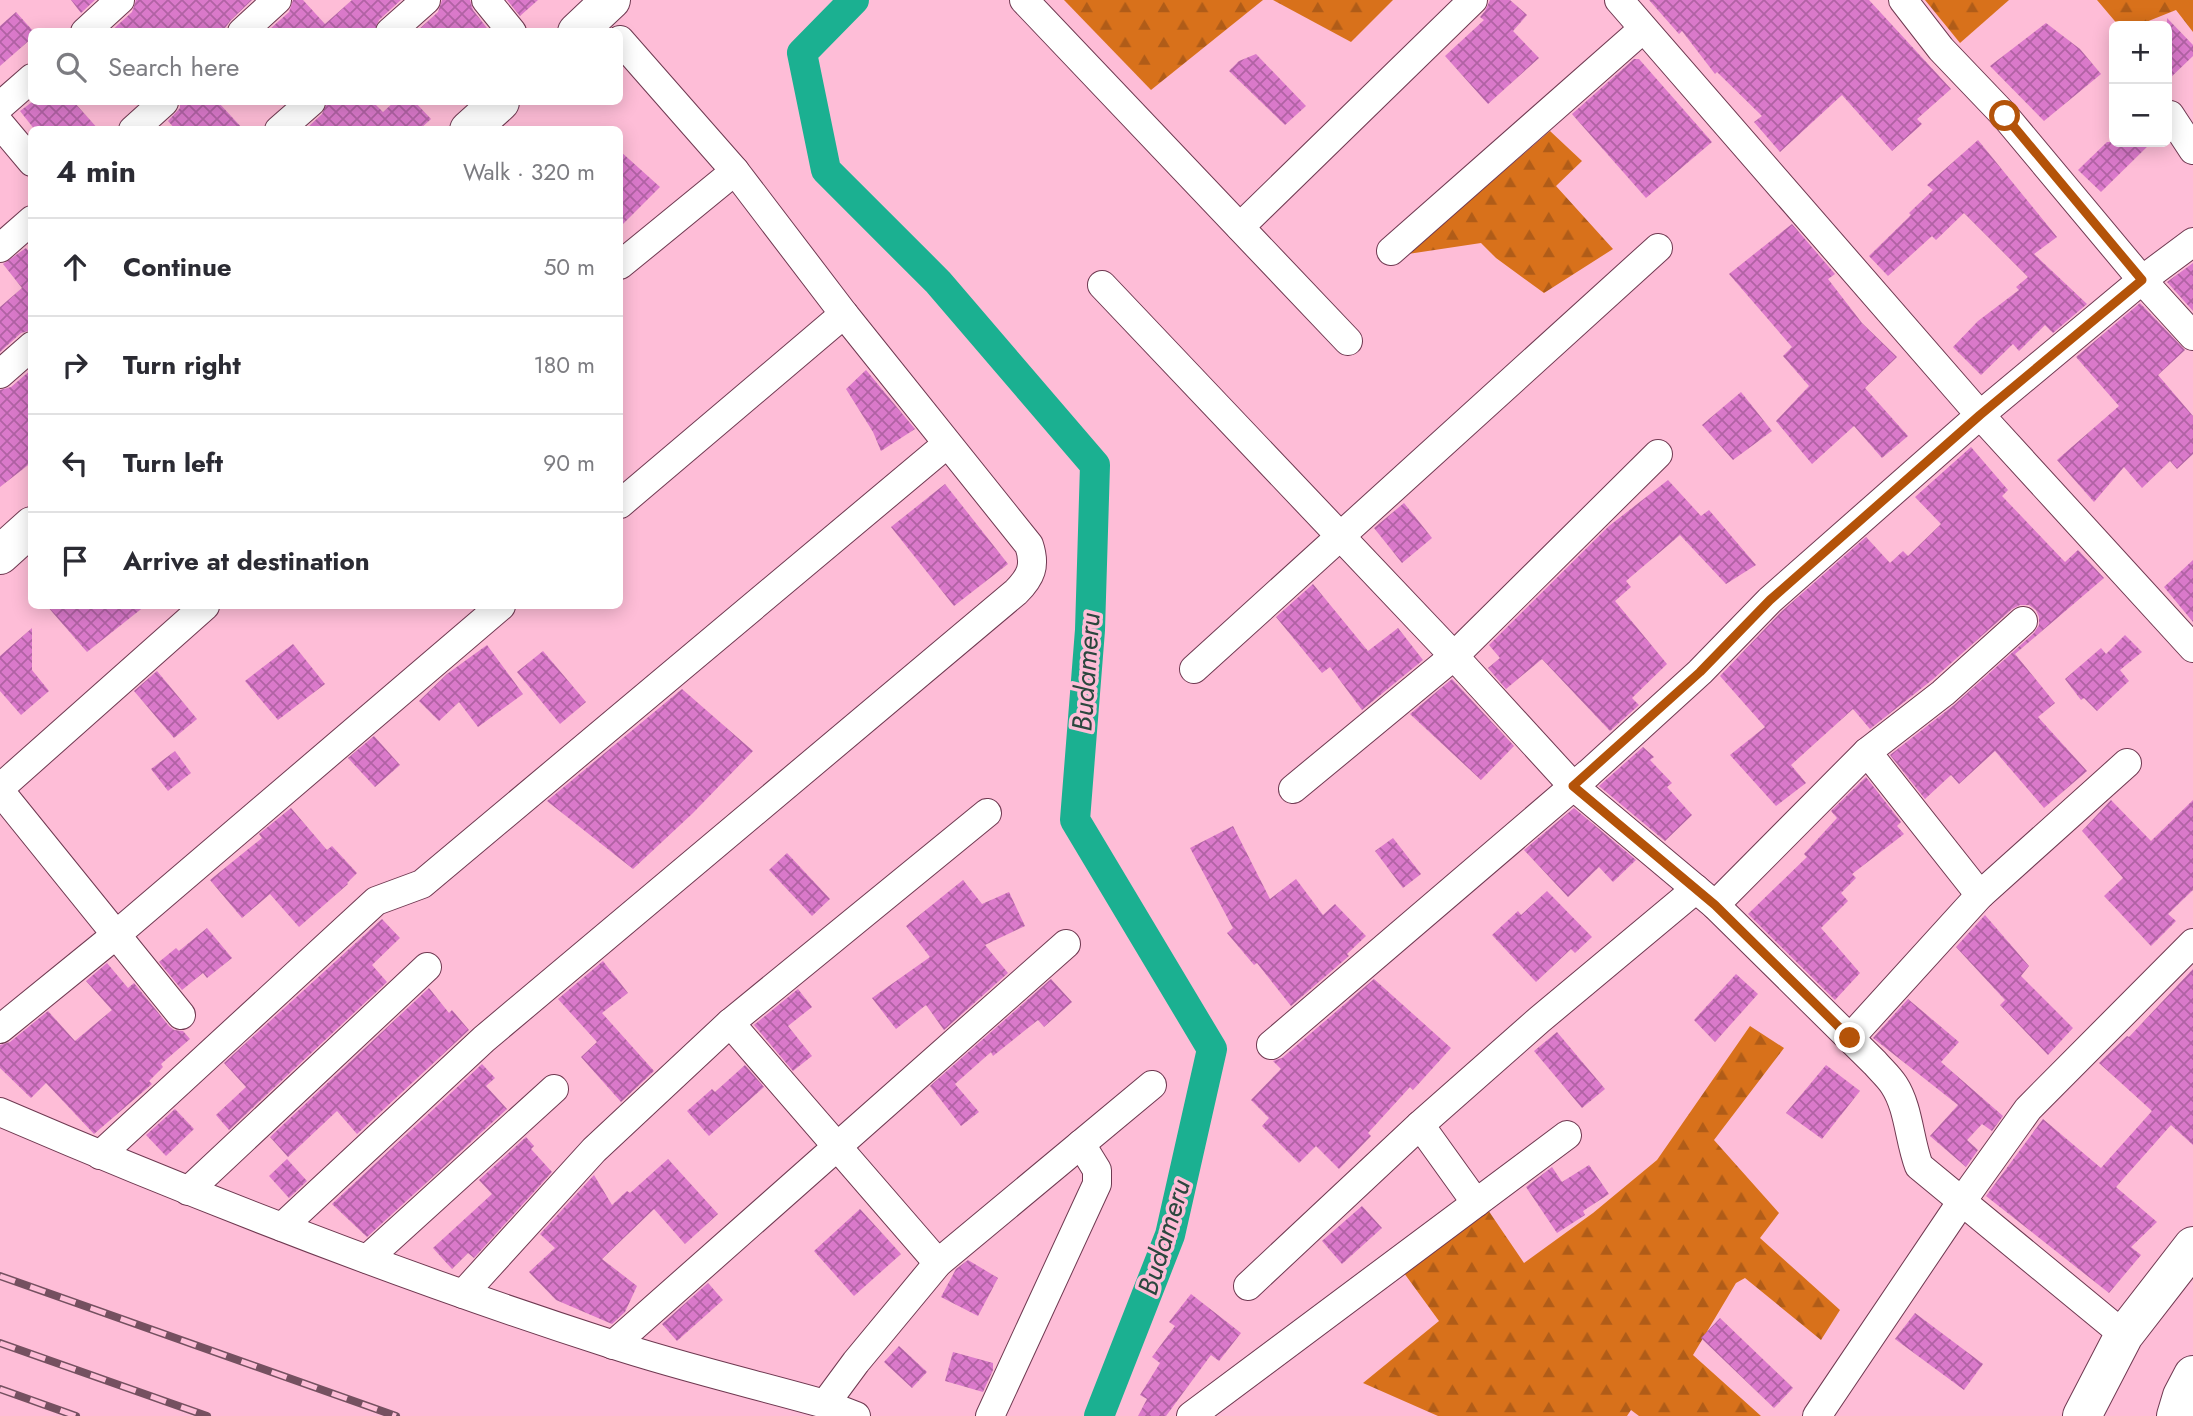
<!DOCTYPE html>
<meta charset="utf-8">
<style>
:root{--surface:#fff;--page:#f2f2f3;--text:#2b2b33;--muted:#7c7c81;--line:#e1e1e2}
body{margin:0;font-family:Jost,sans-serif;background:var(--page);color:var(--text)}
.controls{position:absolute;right:21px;top:21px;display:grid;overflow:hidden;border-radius:10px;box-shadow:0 4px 18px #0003}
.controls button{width:63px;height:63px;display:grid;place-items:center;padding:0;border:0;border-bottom:2px solid var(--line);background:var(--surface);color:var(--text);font:35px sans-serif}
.stop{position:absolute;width:21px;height:21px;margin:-16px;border:5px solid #b45309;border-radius:50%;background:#fff}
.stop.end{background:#b45309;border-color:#fff;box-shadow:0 2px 7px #0008}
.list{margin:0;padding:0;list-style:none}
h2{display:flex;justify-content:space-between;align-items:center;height:91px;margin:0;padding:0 28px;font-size:30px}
h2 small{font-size:23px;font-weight:400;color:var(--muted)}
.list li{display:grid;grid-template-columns:46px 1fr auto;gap:21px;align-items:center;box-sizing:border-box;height:98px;padding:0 28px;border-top:2px solid var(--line)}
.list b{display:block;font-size:26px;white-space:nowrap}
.list em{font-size:23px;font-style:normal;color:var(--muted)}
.icon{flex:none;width:38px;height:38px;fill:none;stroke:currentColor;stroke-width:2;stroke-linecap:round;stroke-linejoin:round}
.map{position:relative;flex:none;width:2193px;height:1416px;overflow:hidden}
.search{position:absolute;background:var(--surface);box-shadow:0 4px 18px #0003;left:28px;top:28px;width:595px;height:77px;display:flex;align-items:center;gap:18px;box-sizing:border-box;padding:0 24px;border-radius:10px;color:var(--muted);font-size:26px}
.panel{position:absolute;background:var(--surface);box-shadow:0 4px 18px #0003;left:28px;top:126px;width:595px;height:483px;border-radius:10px}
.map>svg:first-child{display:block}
.forest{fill:url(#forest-firs)}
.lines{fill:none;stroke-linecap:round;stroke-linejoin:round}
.canal{stroke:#1bb091;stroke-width:30}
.building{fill:url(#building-cross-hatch)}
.street-casing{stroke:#6f3951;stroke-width:30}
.secondary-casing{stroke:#6f3951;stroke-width:40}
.primary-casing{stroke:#6f3951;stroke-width:40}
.street{stroke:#fff;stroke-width:28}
.secondary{stroke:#fff;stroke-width:38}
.primary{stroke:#fff;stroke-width:38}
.rail-casing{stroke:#755060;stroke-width:8}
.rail{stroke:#febdd7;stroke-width:5;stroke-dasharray:16;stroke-linecap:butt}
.route{stroke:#b45309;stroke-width:9}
.labels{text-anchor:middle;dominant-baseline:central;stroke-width:7;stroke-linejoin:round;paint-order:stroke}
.water-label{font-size:28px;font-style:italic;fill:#2b473e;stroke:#febdd7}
</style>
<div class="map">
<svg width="2193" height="1416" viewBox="0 0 2193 1416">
<defs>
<pattern id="forest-firs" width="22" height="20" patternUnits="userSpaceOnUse" patternTransform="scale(1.75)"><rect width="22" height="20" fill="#d8711b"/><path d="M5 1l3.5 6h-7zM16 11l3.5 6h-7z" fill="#b05c18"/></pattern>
<pattern id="building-cross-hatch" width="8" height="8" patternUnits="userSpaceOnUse" patternTransform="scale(1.75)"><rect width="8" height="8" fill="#da79ca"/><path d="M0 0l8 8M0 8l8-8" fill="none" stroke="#b162a4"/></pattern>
</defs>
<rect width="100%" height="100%" fill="#febdd7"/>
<g class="forest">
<path d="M1064,0H1263L1151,90Z"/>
<path d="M1273,0H1393L1351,42Z"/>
<path d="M1925,0H2009L1960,43Z"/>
<path d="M2097,0H2193V32L2176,10L2136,26H2119Z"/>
<path d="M1550,131L1582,161L1556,186L1613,249L1544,293L1496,258L1481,243L1408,254Z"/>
<path d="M1750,1026L1784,1048L1714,1140L1779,1213L1760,1238L1840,1310L1821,1340L1745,1278L1736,1283L1693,1355L1761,1416H1639L1631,1410L1627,1416H1438L1363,1383L1439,1321L1404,1273L1486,1207L1524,1263L1593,1213L1657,1160Z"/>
</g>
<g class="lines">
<path class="canal" d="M854,0L802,53L826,170L938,282L1095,465L1090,630L1075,820L1212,1049L1170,1235L1099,1416"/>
</g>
<g class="building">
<path d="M71,0H95L81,13Z"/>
<path d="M136,0H252L231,20L222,32H110L132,12Z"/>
<path d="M293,0H303L325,24L352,0H401L379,20L374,32H272L270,29L289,12Z"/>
<path d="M442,0H470L473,10L490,32H416L438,12Z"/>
<path d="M507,0H538L520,16Z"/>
<path d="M1490,0H1510L1527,15L1513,31L1539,58L1488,104L1445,56L1484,20L1480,17L1485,11Z"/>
<path d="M1649,0H1869L1951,89L1917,119L1922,124L1892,151L1842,95L1780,152L1754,122L1762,116L1717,72L1715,74L1682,31L1679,34Z"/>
<path d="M16,12L34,32H32V38L0,66V26Z"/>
<path d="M2167,18L2193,45V56L2167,81Z"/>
<path d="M2046,23L2080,49L2101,74L2044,121L1990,66Z"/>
<path d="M1256,54L1306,106L1285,125L1229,71L1239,61Z"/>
<path d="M1634,59H1639L1712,142L1646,198L1572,114Z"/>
<path d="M32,102H74L99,130H35L20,111Z"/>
<path d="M180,102H218L244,130H176L168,121L180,108Z"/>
<path d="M327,102H373L383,112L394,102H415L431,119L419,130H305L322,114Z"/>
<path d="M1978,140L2057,237L2034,254L2087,304L2053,333L2045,325L2019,351L2013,344L1981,375L1953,347L1978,321L2019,290L2016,287L2028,277L1964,213L1936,240L1932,236L1888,276L1869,256L1911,215L1909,213L1933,190L1927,185Z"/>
<path d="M2107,142H2152L2101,192L2078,170Z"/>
<path d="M620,151L660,187L620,227Z"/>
<path d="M1792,224L1835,274L1828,279L1862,323L1897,357L1865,388L1908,436L1882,458L1854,426L1812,464L1776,421L1809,386L1783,356L1792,347L1729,274Z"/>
<path d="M26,248L32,255V330L21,333L0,352V307L22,288L3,264Z"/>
<path d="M2193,263V311L2167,282Z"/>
<path d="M2140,303L2185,350L2158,375L2193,416V454L2177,469L2170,461L2142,488L2124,467L2094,502L2057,460L2119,406L2076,357Z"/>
<path d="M32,369V462L0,487V390L11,387Z"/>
<path d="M866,370L915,429L881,451L873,432L846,389Z"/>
<path d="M1741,392L1772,431L1733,460L1702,425Z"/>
<path d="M1971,447L2008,490L2002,496L2065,562L2078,550L2104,578L2015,654L2055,703L2038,717L2087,771L2044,808L1995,751L1959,784L1951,775L1925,799L1890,755L1954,705L2034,633L2039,625V617L2036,610L2029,605H2020L2012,609L1932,680L1870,729L1853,709L1791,765L1806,783L1776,806L1730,755L1765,727L1720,676L1781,612L1866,537L1890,563L1903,551L1908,556L1941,524L1915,497Z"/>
<path d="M1668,480L1701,516L1709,510L1756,565L1726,584L1680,535L1626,581L1631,587L1615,601L1667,664L1632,698L1639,705L1610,731L1542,659L1506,689L1488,668L1500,658L1489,645L1609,526Z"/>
<path d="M945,484L1008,564L954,606L891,527Z"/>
<path d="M1404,503L1432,538L1402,563L1374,528Z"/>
<path d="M2193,560V622L2164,587Z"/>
<path d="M1313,584L1368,651L1398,628L1423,660L1362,710L1330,667L1322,673L1276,617Z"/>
<path d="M47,606H145L87,652Z"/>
<path d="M32,628V670L49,691L21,715L0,691V656Z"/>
<path d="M2125,635L2142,652L2120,670L2129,681L2097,711L2084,698L2081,700L2065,679L2101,648L2106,654Z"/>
<path d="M293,644L325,684L278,720L245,681Z"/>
<path d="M487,645L523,694L478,727L459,702L439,721L419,701L447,674Z"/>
<path d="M543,651L586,702L560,724L517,672Z"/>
<path d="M157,671L197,719L174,738L134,691Z"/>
<path d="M1452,679L1514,746L1481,780L1410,714Z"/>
<path d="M682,689L753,751L693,813L633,869L547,801Z"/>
<path d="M374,736L400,765L375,787L348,758Z"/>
<path d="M1643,747L1654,757L1650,760L1672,783L1667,787L1692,815L1665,841L1599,786Z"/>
<path d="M175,751L191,773L168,791L151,769Z"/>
<path d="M1866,777L1901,822L1897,826L1904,834L1852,874L1856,878L1841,893L1848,901L1821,928L1860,973L1835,1000L1748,914L1807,857L1804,854L1837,818L1831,811Z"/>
<path d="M2111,800L2151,841L2193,800V890L2168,914L2176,921L2151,946L2104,896L2123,878L2082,831Z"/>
<path d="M291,808L327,850L332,846L357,873L347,883L348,884L299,927L270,894L242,918L210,880L262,838L259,834Z"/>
<path d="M1574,808L1636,860L1613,882L1599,867L1568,897L1524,850Z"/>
<path d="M1233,826L1270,899L1296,879L1323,915L1335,904L1366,936L1347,954L1349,956L1291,1006L1257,963L1254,965L1227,933L1233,928L1190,848Z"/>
<path d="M1393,838L1421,874L1403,888L1375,851Z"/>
<path d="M787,853L830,899L812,916L769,870Z"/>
<path d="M963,880L982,904L1009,892L1025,926L985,945L1008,973L944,1030L926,1005L896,1029L872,998L930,957L906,926Z"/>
<path d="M1547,891L1592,937L1575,953L1571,949L1536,982L1492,935L1518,911L1521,915Z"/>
<path d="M1985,915L2029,966L2021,976L2073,1028L2048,1055L2000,1005L2005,1000L1956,947Z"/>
<path d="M382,919L400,938L372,965L387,982L229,1130L216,1115L246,1087L224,1063Z"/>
<path d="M207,928L232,958L207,978L203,973L182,990L159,962L176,948L179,951Z"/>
<path d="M603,961L628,993L602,1013L654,1071L621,1102L581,1057L597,1042L558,999Z"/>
<path d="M107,963L128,988L134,983L169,1026L174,1030L183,1031L190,1039L161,1064L163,1067L149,1081L152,1084L94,1134L46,1083L31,1098L0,1068V1045L10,1042L48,1011L75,1041L112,1010L86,981Z"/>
<path d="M2193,969V1145L2171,1125L2116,1187L2157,1222L2131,1247L2141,1255L2109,1293L1986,1196L2043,1119L2101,1168L2152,1111L2099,1063L2127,1036L2129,1037Z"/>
<path d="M1736,974L1758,994L1715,1042L1694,1020Z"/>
<path d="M1051,979L1072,1002L1044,1027L1038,1020L993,1056L991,1052L955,1084L979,1112L961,1126L930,1086Z"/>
<path d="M1374,979L1451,1048L1413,1090L1410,1087L1368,1133L1371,1136L1339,1169L1316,1146L1299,1163L1262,1126L1269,1118L1251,1100L1281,1069L1273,1061L1282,1058Z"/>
<path d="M429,988L449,1013L452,1010L469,1030L357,1134L337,1111L288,1157L270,1137Z"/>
<path d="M798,989L812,1007L788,1026L812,1056L793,1071L754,1025Z"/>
<path d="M1908,999L1959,1042L1941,1062L2003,1116L1992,1131L1982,1124L1967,1140L1978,1150L1966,1167L1930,1136L1958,1105L1873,1038Z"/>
<path d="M1557,1032L1605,1089L1582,1108L1534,1051Z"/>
<path d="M482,1064L495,1078L486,1086L507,1109L367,1237L332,1204Z"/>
<path d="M745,1065L764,1087L709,1136L687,1111L712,1089L715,1092Z"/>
<path d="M1826,1065L1860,1091L1822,1139L1786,1113Z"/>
<path d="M175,1109L194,1129L166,1156L146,1135Z"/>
<path d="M526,1137L534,1146L531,1149L552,1172L474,1258L468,1253L452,1269L433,1248L492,1194L479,1180Z"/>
<path d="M287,1159L307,1181L289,1198L269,1176Z"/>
<path d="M668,1159L718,1214L685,1244L654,1209L602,1259L637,1286L625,1312L612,1324L556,1300L529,1272L555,1248L540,1234L594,1175L612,1205L627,1191L630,1193Z"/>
<path d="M1589,1165L1609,1194L1583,1211L1585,1215L1557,1233L1526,1187L1552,1167L1562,1182Z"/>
<path d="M1362,1206L1382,1228L1342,1264L1322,1241Z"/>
<path d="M860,1209L901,1254L854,1296L814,1251Z"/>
<path d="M968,1260L998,1278L978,1316L941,1297L956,1269Z"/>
<path d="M708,1283L723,1300L677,1341L662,1324Z"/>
<path d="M1191,1294L1241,1333L1219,1361L1211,1355L1166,1416H1138L1147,1399L1140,1395L1160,1363L1152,1357L1175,1326L1169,1322Z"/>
<path d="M1915,1313L1983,1364L1964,1390L1895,1339Z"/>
<path d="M1720,1318L1793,1388L1774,1408L1701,1338Z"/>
<path d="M899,1346L927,1372L912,1388L884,1362Z"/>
<path d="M953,1352L993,1363V1370L983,1392L945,1381Z"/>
</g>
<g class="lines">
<g class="street-casing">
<g id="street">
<path d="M486,0L512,32"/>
<path d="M1024,0L1348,341"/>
<path d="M1619,0L1980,415L2193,648"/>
<path d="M1903,0L1941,49L2005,116L2142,280L2193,336"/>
<path d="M85,32L120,0"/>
<path d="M242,32L277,0"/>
<path d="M390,32L426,0"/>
<path d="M0,106L32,78"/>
<path d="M2170,115L2193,150"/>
<path d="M0,124L32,162"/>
<path d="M133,130L164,102"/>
<path d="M279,130L311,102"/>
<path d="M1240,227L1473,0"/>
<path d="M0,248L32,220"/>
<path d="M1391,251L1643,29"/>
<path d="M620,265L735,171"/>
<path d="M1102,285L1454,656L1573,786L1715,905L1875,1063C1881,1070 1889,1077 1894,1085C1909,1108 1909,1140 1919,1166L2124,1335"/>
<path d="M0,374L32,346"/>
<path d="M620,504L844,314"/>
<path d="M1194,669L1658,248"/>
<path d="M1867,752L1980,895"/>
<path d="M0,788L205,606"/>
<path d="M1293,789L1454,656L1658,454"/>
<path d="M0,791L181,1015"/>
<path d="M1715,905L1867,752L1943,693L2023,621"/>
<path d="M730,1023L987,813"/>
<path d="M0,1029L117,934L501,606"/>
<path d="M1850,1038L1980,895L2127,763"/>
<path d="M1271,1045L1589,773L1700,672L1770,600L1980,415L2142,280L2193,242"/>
<path d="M0,1112C200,1198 403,1277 611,1344C681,1367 754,1384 825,1404L856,1362L938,1263L1152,1085"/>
<path d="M1420,1125L1476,1203"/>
<path d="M100,1155L376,901L422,884L947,444"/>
<path d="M188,1191L427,967"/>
<path d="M282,1227L484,1039L1016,592C1031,577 1036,566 1029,545L844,314L735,171L620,40"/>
<path d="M367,1259L554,1089"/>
<path d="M1248,1286L1420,1125L1539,1020L1696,889"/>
<path d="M463,1294L594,1150L730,1023L938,1263"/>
<path d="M613,1345L1066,944"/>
<path d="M825,1404L856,1416"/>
<path d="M990,1416L1097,1184V1170L1081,1144"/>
<path d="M1191,1416L1567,1135"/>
<path d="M1817,1416L1962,1201L2028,1109L2193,943"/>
</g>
</g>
<g class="secondary-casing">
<g id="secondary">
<path d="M577,32L611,0"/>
<path d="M469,130L500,102"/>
<path d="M0,555L32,526"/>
<path d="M2082,1416L2124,1335L2193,1246"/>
</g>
</g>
<g class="primary-casing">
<path id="primary" d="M2176,1416L2182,1396L2193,1375"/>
</g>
<use href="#street" class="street"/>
<use href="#secondary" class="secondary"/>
<use href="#primary" class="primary"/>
<g class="rail-casing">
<g id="rail">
<path d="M0,1276L396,1416"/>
<path d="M0,1343L207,1416"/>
<path d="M0,1389L76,1416"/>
</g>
</g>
<use href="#rail" class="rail"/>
</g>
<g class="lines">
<path class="route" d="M1850,1038L1715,905L1573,786L1700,672L1770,600L1980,415L2142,280L2005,116"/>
</g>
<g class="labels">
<g class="water-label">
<text transform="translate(1086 672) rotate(-86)">Budameru</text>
<text transform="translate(1164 1237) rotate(-73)">Budameru</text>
</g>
</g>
</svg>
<div class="controls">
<button>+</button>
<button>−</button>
</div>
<div class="stop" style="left:2005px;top:116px"></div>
<div class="stop end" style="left:1850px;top:1038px"></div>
<div class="search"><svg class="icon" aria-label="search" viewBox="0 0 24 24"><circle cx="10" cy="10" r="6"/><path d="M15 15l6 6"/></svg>Search here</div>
<section class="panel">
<h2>4 min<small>Walk · 320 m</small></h2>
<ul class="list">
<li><svg class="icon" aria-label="ahead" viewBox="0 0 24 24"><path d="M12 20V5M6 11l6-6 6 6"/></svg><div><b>Continue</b></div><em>50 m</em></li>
<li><svg class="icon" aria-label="right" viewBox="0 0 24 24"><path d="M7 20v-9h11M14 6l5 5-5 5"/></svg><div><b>Turn right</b></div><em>180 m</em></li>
<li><svg class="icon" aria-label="left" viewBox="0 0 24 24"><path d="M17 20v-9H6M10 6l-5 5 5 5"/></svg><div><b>Turn left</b></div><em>90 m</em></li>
<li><svg class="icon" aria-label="arrive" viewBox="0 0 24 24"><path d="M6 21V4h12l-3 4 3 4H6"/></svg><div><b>Arrive at destination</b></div></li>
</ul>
</section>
</div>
